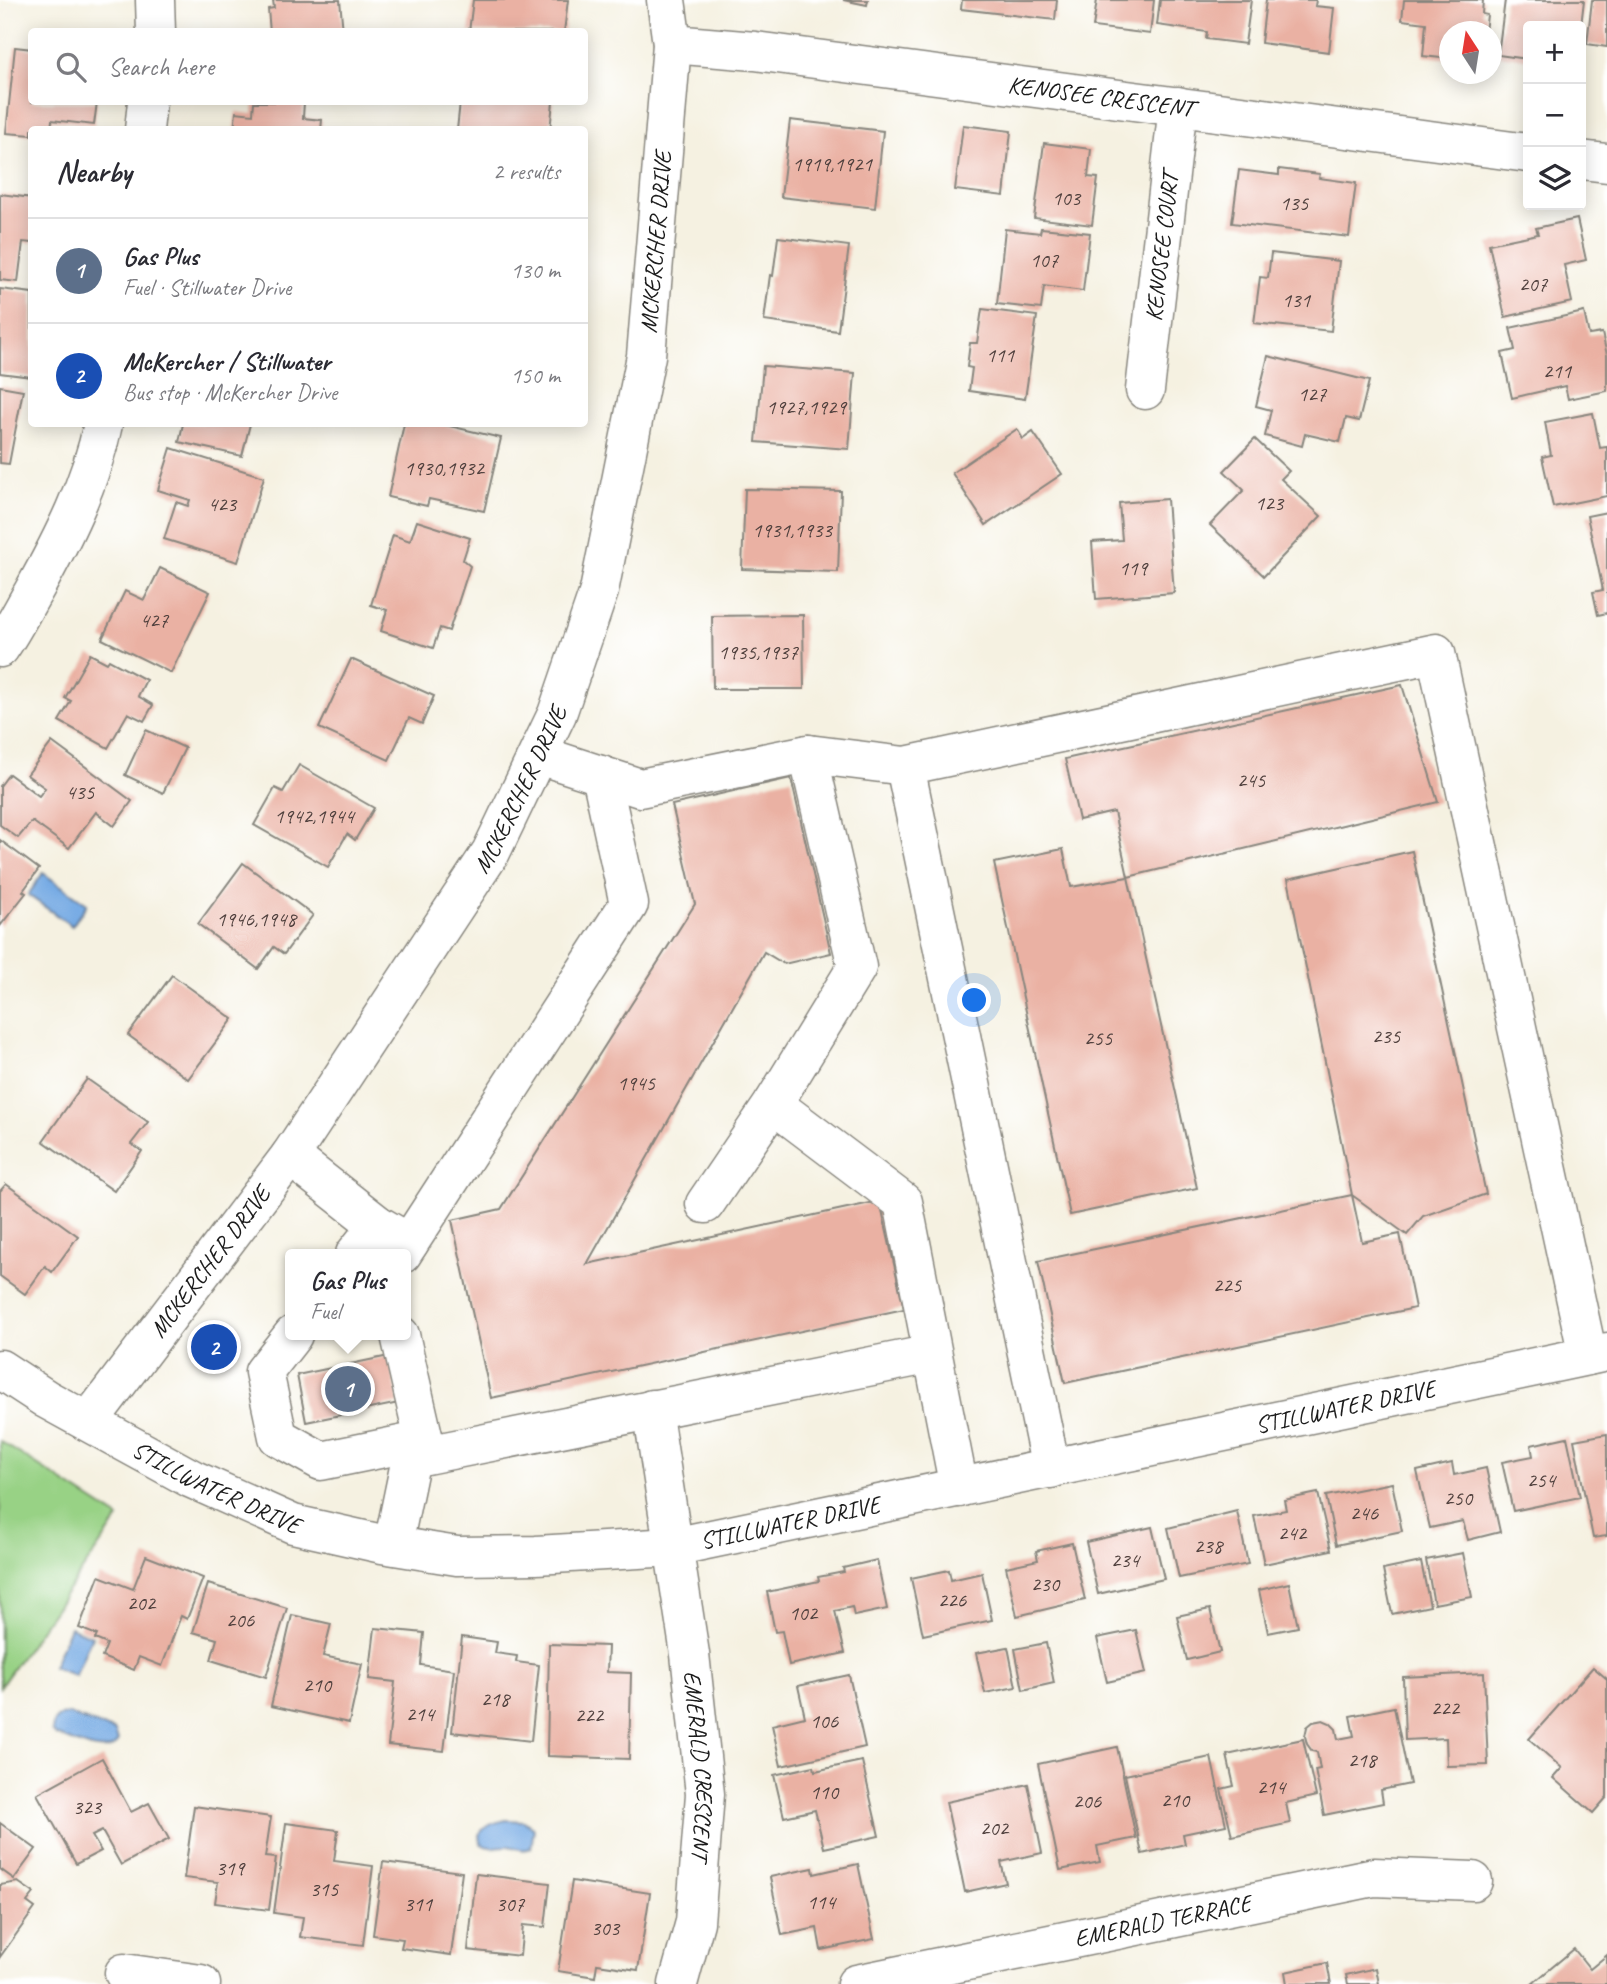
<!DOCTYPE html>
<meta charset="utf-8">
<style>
:root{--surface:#fff;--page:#f7f7f7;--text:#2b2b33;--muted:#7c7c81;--line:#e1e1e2;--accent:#1f6fb2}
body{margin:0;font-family:Caveat,sans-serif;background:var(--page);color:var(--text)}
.controls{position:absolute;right:21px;top:21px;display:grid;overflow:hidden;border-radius:7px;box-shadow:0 4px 18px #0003}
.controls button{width:63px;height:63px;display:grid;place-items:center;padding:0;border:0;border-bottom:2px solid var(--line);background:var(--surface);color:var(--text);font:35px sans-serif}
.compass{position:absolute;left:1439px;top:21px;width:63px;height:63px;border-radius:50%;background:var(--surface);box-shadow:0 4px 18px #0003;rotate:348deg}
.you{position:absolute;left:975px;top:1001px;width:24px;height:24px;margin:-18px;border:5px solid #fff;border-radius:50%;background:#1a73e8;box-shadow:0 0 0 10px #1a73e833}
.badge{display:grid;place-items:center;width:46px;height:46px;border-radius:50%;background:var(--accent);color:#fff;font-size:23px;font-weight:700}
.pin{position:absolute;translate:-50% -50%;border:4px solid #fff;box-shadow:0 2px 7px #0006}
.popup{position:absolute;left:285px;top:1249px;width:126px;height:91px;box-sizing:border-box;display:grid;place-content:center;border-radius:7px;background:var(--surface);filter:drop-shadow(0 2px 5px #0005);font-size:23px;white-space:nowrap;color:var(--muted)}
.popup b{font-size:26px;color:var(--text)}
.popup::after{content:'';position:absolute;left:50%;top:100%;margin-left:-14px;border:14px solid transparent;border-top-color:var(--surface)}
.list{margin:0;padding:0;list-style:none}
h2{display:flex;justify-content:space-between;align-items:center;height:91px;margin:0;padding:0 28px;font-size:30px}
h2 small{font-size:23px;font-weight:400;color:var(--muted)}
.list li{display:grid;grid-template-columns:46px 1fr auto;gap:21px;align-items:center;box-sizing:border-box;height:105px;padding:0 28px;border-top:2px solid var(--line)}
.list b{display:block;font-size:26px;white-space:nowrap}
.list p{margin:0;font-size:23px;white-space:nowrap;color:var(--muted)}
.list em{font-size:23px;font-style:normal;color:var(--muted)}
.icon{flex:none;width:38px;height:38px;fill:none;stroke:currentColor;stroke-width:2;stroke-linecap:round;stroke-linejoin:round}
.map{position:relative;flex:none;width:1607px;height:1984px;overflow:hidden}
.search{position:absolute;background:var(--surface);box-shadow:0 4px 18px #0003;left:28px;top:28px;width:560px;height:77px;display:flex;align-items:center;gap:18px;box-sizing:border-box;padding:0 24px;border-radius:7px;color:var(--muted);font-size:26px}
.panel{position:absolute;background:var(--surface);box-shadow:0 4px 18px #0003;left:28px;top:126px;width:560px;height:301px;border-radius:7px}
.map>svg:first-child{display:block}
.green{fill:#98d285;stroke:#5a7750;stroke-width:2}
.water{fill:#77abe4;stroke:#4a6480;stroke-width:2}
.building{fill:#eab1a3}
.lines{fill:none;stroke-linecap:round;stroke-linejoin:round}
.minor-casing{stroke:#88867e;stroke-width:41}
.minor{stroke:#fff;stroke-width:38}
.labels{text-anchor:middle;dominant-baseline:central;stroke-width:6;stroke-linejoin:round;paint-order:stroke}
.number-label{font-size:21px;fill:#50413e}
.street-label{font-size:24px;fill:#1c1c1c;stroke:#fff}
</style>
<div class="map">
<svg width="1607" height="1984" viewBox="0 0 1607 1984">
<rect width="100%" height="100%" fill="#fff"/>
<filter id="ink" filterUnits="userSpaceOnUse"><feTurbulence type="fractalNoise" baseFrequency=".0143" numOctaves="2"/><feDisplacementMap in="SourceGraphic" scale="14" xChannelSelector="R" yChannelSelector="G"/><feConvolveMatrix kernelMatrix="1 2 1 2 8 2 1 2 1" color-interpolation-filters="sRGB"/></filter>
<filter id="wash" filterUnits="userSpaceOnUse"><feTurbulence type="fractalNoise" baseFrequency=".00686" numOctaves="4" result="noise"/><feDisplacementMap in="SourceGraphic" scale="28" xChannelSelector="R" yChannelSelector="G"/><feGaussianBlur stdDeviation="1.57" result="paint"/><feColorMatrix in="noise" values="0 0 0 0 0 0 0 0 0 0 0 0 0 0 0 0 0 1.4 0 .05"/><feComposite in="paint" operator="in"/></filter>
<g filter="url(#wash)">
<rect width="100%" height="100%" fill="#f5f1e1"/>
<path class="green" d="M0,1441L119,1518L0,1687Z"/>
<g class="water">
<path d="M43,873L87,904L72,926L28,895Z"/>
<path d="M70,1627L92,1636L75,1676L53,1667Z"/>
<path d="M68,1714L115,1731L118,1741C108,1761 72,1740 56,1735L52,1731C53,1719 58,1716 68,1714Z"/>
<path d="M506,1820L524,1821L534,1829L531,1848C521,1852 518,1847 508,1846C497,1845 491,1851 480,1843L479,1835C485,1824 495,1823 506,1820Z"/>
</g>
<g id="blocks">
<g class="building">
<path d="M273,0H340L343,32H270L268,9L274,8Z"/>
<path d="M473,0H568L564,32H469Z"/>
<path d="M843,0H868L867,5Z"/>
<path d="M962,0H1057L1055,20L961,9Z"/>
<path d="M1097,0H1154L1150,34L1093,27Z"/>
<path d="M1160,0H1251L1245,44L1206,39L1207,32L1157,25Z"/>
<path d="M1266,0H1316L1315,6L1334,8L1329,52L1261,43Z"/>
<path d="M1404,0H1483L1482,14L1487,15L1485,32H1450V59L1423,56L1426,23L1402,20Z"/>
<path d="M1505,0H1584L1581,26H1528V59L1498,55Z"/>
<path d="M1592,0H1607V47L1587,44Z"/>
<path d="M15,47L32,49V102H97L94,125L52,120L51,130H32V135L6,133Z"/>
<path d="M254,102H304L303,118L322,120L321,130H234L236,112L253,114Z"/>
<path d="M460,102H553L550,130H457Z"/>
<path d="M790,120L883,131L875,208L781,197Z"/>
<path d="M963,125L1011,131L1004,196L955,190Z"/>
<path d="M1044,143L1091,149L1088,177L1098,178L1092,225L1034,218Z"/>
<path d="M1279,169L1320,174L1319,178L1356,183L1349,237L1232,223L1239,170L1279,175Z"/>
<path d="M0,194L32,198V243L23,242L18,282L0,280Z"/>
<path d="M1577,219L1586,260L1564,265L1572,302L1505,317L1489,244L1538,234L1536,228Z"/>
<path d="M1041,228L1090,233L1083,291L1044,286L1041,309L997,304L1005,229L1040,233Z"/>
<path d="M778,237L849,246L838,331L764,321L770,275L773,276Z"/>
<path d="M1271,253L1339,261L1331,331L1254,323L1260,277L1268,278Z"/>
<path d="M0,289L32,293V377L0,373Z"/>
<path d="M982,309L1037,316L1025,399L969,391L972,368L967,367L970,343H977Z"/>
<path d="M1584,312L1589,335L1602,333L1607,355V391L1568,399L1565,386L1512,398L1502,353L1515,350L1510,328Z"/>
<path d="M1268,356L1369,381L1359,421L1346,418L1340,442L1305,434L1302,446L1265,436L1271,410L1256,406Z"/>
<path d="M763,366L855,373L849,449L756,442Z"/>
<path d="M0,386L23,390L9,464L0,463Z"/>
<path d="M1593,413L1600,448L1607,447V496L1553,507L1542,457L1551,455L1545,422Z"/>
<path d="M183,424H250L242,456L179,442Z"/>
<path d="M404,424H446L445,425L501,438L484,511L429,499L427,506L388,497Z"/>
<path d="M1017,429L1023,439L1033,432L1062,474L986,525L952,473Z"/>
<path d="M1255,439L1289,471L1281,479L1321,516L1264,576L1210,525L1244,490L1224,471Z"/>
<path d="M171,448L264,477L238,562L164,539L176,502L188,506L190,500L158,490Z"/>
<path d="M745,489L841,491L838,572L742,569Z"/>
<path d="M1167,499L1174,593L1096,599L1092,542L1122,540L1119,503Z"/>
<path d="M1607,512V613L1598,615L1593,592L1603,590L1587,516Z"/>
<path d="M417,521L470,538L463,560L470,566L449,631L440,628L433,648L381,631L387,610L371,605L393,535L410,541Z"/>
<path d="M160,568L210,592L171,673L102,639L125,591L144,600Z"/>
<path d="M803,615L804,689H713L712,616Z"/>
<path d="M90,654L107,663L109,660L146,680L138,696L153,705L144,721L128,713L108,748L59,721L71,701L65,698Z"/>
<path d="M351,659L434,696L422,724L409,718L389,760L319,728Z"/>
<path d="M1402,685L1438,802L1128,877L1114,812L1079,820L1065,759Z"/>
<path d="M146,730L185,748L163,793L125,775Z"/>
<path d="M52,742L132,801L114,826L96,812L69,848L32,821L18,838L0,825V786L9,774L39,796L45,788L27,775Z"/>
<path d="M299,765L374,808L355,840L347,834L328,867L254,825L275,788L283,792Z"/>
<path d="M791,778L831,953L784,964L764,952L587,1264L880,1201L904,1309L491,1398L452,1220L501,1209L695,904L672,805Z"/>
<path d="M0,840L39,869L23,891L26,893L0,926Z"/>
<path d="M1063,849L1071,887L1128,877L1197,1188L1070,1215L994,863Z"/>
<path d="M1412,851L1486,1194L1423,1216L1407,1235L1352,1195L1362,1242L1400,1234L1415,1308L1065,1383L1038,1261L1352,1195L1288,879Z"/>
<path d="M243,863L313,915L284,954L274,947L258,969L198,924Z"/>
<path d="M172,975L233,1019L188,1079L128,1035Z"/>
<path d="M87,1079L148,1122L131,1144L142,1151L114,1191L43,1141Z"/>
<path d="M6,1184L78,1236L52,1272L45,1266L25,1294L0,1276V1191Z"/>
<path d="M389,1356L399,1403L306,1422L297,1375Z"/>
<path d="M1607,1434V1536L1593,1538L1574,1440Z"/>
<path d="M1567,1437L1580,1497L1513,1511L1502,1462L1533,1456L1531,1445Z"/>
<path d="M1452,1463L1454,1475L1486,1468L1500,1532L1468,1540L1463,1521L1430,1528L1417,1471Z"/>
<path d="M1392,1483L1402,1531L1336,1545L1326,1496Z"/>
<path d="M1318,1493L1331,1550L1264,1564L1254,1516L1286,1510L1284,1500Z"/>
<path d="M1237,1511L1248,1564L1179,1578L1168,1528Z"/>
<path d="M1152,1527L1164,1579L1098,1594L1086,1542Z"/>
<path d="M1072,1543L1085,1600L1017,1616L1006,1567L1038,1560L1036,1551Z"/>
<path d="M1463,1553L1472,1597L1434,1604L1426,1560Z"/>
<path d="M146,1556L203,1578L187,1619L181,1616L162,1666L139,1657L134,1670L102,1657L107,1644L95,1639L97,1635L79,1628L99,1576L133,1589Z"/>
<path d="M877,1560L887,1609L854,1616L852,1607L835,1611L845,1653L789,1665L782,1631L775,1632L767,1592L819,1581L818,1577L844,1572L843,1568Z"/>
<path d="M1421,1562L1430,1606L1392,1614L1383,1570Z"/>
<path d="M949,1570L951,1580L982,1573L992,1620L923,1635L911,1578Z"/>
<path d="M1289,1583L1298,1627L1268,1633L1259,1590Z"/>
<path d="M208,1584L287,1608L266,1677L211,1660L217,1639L193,1632Z"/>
<path d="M1210,1609L1220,1652L1187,1660L1177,1616Z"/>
<path d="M292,1615L331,1624L323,1656L362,1664L349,1723L271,1706Z"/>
<path d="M375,1628L424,1633L421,1665L454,1670L444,1751L388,1745L395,1682L369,1679Z"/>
<path d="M1136,1630L1146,1673L1107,1682L1097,1638Z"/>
<path d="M462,1637L497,1642L495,1653L517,1656L516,1662L539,1665L531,1741L452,1732Z"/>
<path d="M1046,1643L1054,1683L1023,1690L1015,1649Z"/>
<path d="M549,1644L608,1646L607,1672L631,1673L629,1759L547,1756Z"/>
<path d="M1008,1647L1016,1687L985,1693L976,1653Z"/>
<path d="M1593,1667L1607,1679V1797L1593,1813L1553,1778L1562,1768L1529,1739Z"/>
<path d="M1484,1673L1488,1765L1447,1766L1446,1738L1405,1740L1403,1677Z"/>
<path d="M849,1675L865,1747L781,1766L772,1725L805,1717L798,1686Z"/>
<path d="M1394,1707L1410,1784L1381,1790L1383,1803L1324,1815L1315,1770L1320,1769L1317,1752L1312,1751L1307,1744L1305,1736L1307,1727L1313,1722L1323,1720L1330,1723L1336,1729L1338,1739L1354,1736L1350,1716Z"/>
<path d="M1303,1739L1316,1796L1286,1803L1290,1823L1232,1836L1221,1789L1234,1786L1227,1755Z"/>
<path d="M1117,1747L1136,1838L1097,1846L1100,1862L1060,1870L1038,1764Z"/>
<path d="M1211,1757L1226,1825L1183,1834L1185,1844L1142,1854L1125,1775Z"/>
<path d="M102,1758L131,1812L149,1803L169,1839L121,1865L102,1831L92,1836L101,1851L76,1864L37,1794Z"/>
<path d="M862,1761L879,1836L824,1848L815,1810L784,1817L774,1775L814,1766L815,1771Z"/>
<path d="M1028,1784L1042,1853L1001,1862L1006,1883L965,1892L946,1802Z"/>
<path d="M194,1806L271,1817L265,1857L276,1858L269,1910L215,1903L218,1882L184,1878Z"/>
<path d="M0,1823L36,1849L14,1879L0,1869Z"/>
<path d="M286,1823L338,1830L334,1861L373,1866L363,1945L300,1937L303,1917L274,1913Z"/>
<path d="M383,1862L462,1872L451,1955L401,1948L403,1939L373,1935Z"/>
<path d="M858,1864L874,1939L821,1950L817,1928L782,1935L770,1877L813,1868L814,1874Z"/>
<path d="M476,1874L550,1883L545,1927L523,1925L520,1956L468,1950Z"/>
<path d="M572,1881L650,1893L638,1970L597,1964L595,1977L558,1971Z"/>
<path d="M18,1882L34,1893L27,1902L35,1908L0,1957V1885Z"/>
<path d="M1574,1949L1590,1969L1607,1955V1984H1532Z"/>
<path d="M1327,1963L1331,1984H1287L1285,1972Z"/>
<path d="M1376,1968L1379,1984H1348L1346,1975Z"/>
</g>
</g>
</g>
<g filter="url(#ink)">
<use href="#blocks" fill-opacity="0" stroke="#88867e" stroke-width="2"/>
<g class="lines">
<g class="minor-casing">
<g id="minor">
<path d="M155,0L156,32"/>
<path id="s1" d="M672,44L755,51L1528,153"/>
<path d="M144,130L147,102"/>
<path d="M1581,160L1607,163"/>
<path id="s2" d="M1145,390L1178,106"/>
<path d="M0,648C12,631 22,611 33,592C62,540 91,483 103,424"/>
<path d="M808,754L905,766"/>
<path d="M539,755L640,788L808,754L857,967L773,1104L903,1202L959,1488"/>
<path d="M290,1156L378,1225L409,1243"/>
<path d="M705,1204L773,1104"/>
<path d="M355,1254L378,1225"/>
<path d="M402,1254L629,904L601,775"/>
<path d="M293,1335L264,1372L278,1437L321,1461L424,1440"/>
<path d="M400,1335L424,1440L411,1458L932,1354"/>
<path id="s3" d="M0,1369L46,1399L192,1479L293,1524L382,1544L457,1556L536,1555L673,1547L1607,1352"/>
<path id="s4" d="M652,1409L690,1654L705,1794L695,1922L678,1984"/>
<path id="s5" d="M89,1421L290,1156L491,852L557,714L599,591L646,356L672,44L666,0"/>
<path d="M1051,1469L905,766L1436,653L1588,1356"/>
<path d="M393,1545L411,1458"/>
<path d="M124,1973L201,1984"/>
<path id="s6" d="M856,1984L1374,1877L1473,1881"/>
</g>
</g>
<use href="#minor" class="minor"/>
</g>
</g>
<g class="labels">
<g class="number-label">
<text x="832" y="164">1919,1921</text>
<text x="1066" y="198">103</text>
<text x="1294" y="203">135</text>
<text x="1044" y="260">107</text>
<text x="1533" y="284">207</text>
<text x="1296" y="300">131</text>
<text x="1000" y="355">111</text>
<text x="1557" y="371">211</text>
<text x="1312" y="394">127</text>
<text x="806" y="407">1927,1929</text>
<text x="444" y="468">1930,1932</text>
<text x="1269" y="503">123</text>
<text x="222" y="504">423</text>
<text x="792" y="530">1931,1933</text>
<text x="1133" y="568">119</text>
<text x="154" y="620">427</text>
<text x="758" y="652">1935,1937</text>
<text x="1251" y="780">245</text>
<text x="80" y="792">435</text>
<text x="314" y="816">1942,1944</text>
<text x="256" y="919">1946,1948</text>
<text x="1386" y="1036">235</text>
<text x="1098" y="1038">255</text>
<text x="636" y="1083">1945</text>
<text x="1227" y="1285">225</text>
<text x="1541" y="1480">254</text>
<text x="1458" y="1498">250</text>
<text x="1364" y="1513">246</text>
<text x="1292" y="1533">242</text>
<text x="1208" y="1546">238</text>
<text x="1125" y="1560">234</text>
<text x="1045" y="1584">230</text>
<text x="952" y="1600">226</text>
<text x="141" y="1603">202</text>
<text x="803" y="1613">102</text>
<text x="240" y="1620">206</text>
<text x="317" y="1685">210</text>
<text x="495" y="1699">218</text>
<text x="1445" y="1708">222</text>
<text x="420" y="1714">214</text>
<text x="589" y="1715">222</text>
<text x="824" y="1721">106</text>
<text x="1362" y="1760">218</text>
<text x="1271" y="1787">214</text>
<text x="824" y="1792">110</text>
<text x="1175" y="1800">210</text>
<text x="1087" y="1801">206</text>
<text x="87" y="1807">323</text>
<text x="994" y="1828">202</text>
<text x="230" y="1868">319</text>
<text x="324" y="1889">315</text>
<text x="821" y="1902">114</text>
<text x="418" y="1904">311</text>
<text x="510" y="1904">307</text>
<text x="605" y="1928">303</text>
</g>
<g class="street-label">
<text stroke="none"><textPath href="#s1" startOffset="432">KENOSEE CRESCENT</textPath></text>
<text stroke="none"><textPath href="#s5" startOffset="1334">MCKERCHER DRIVE</textPath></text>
<text stroke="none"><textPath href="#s2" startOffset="144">KENOSEE COURT</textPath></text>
<text stroke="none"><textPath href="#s5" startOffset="766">MCKERCHER DRIVE</textPath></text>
<text stroke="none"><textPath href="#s5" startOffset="200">MCKERCHER DRIVE</textPath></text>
<text stroke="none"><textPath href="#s3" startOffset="1402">STILLWATER DRIVE</textPath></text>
<text stroke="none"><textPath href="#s3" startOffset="247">STILLWATER DRIVE</textPath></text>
<text stroke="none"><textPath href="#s3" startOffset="835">STILLWATER DRIVE</textPath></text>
<text stroke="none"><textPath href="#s4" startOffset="360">EMERALD CRESCENT</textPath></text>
<text stroke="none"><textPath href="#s6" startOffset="313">EMERALD TERRACE</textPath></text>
</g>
</g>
</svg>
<div class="controls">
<button>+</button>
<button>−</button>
<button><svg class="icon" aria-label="layers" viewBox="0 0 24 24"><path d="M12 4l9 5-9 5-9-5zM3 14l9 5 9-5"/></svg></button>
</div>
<svg class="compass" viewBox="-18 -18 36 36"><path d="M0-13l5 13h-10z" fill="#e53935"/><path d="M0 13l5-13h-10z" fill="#7c7c81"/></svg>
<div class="you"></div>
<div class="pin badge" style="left:348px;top:1389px;background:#5c6f8a">1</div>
<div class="popup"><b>Gas Plus</b>Fuel</div>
<div class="pin badge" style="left:214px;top:1347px;background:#1a4fb4">2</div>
<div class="search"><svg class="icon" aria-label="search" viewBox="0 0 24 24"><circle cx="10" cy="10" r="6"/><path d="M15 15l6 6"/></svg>Search here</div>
<section class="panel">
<h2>Nearby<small>2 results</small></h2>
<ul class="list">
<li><span class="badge" style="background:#5c6f8a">1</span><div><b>Gas Plus</b><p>Fuel · Stillwater Drive</p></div><em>130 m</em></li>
<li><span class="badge" style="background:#1a4fb4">2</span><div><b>McKercher / Stillwater</b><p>Bus stop · McKercher Drive</p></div><em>150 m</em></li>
</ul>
</section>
</div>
